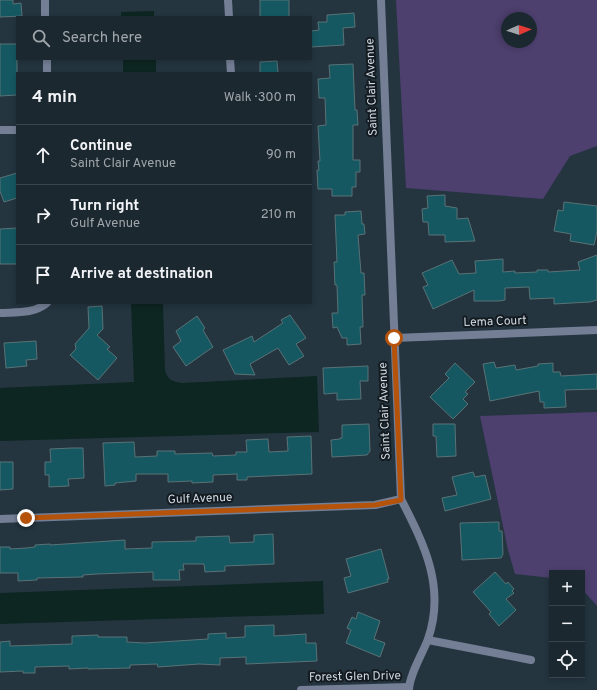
<!DOCTYPE html>
<meta charset="utf-8">
<style>
:root{--surface:#1b2830;--page:#243038;--text:#f1f3f6;--muted:#a0a6ab;--line:#39444c}
body{margin:0;font-family:Overpass,sans-serif;background:var(--page);color:var(--text)}
.controls{position:absolute;right:12px;bottom:12px;display:grid;overflow:hidden;border-radius:0px;box-shadow:0 2px 6px #0003}
.controls button{width:36px;height:36px;display:grid;place-items:center;padding:0;border:0;border-bottom:1px solid var(--line);background:var(--surface);color:var(--text);font:20px sans-serif}
.compass{position:absolute;left:501px;top:12px;width:36px;height:36px;border-radius:50%;background:var(--surface);box-shadow:0 2px 6px #0003;rotate:87deg}
.stop{position:absolute;width:12px;height:12px;margin:-9px;border:3px solid #b45309;border-radius:50%;background:#fff}
.stop.end{background:#b45309;border-color:#fff;box-shadow:0 1px 4px #0008}
.list{margin:0;padding:0;list-style:none}
h2{display:flex;justify-content:space-between;align-items:center;height:52px;margin:0;padding:0 16px;font-size:17px}
h2 small{font-size:13px;font-weight:400;color:var(--muted)}
.list li{display:grid;grid-template-columns:26px 1fr auto;gap:12px;align-items:center;box-sizing:border-box;height:60px;padding:0 16px;border-top:1px solid var(--line)}
.list b{display:block;font-size:15px;white-space:nowrap}
.list p{margin:0;font-size:13px;white-space:nowrap;color:var(--muted)}
.list em{font-size:13px;font-style:normal;color:var(--muted)}
.icon{flex:none;width:22px;height:22px;fill:none;stroke:currentColor;stroke-width:2;stroke-linecap:round;stroke-linejoin:round}
.map{position:relative;flex:none;width:597px;height:690px;overflow:hidden}
.search{position:absolute;background:var(--surface);box-shadow:0 2px 6px #0003;left:16px;top:16px;width:296px;height:44px;display:flex;align-items:center;gap:10px;box-sizing:border-box;padding:0 14px;border-radius:0px;color:var(--muted);font-size:15px}
.panel{position:absolute;background:var(--surface);box-shadow:0 2px 6px #0003;left:16px;top:72px;width:296px;height:232px;border-radius:0px}
.map>svg:first-child{display:block}
.green{fill:#4d3f6e;fill-rule:evenodd}
.water{fill:#0d2621}
.building{fill:#155861;stroke:#597276}
.lines{fill:none;stroke-linecap:round;stroke-linejoin:round}
.street{stroke:#747e95;stroke-width:8}
.route{stroke:#b45309;stroke-width:5}
.labels{text-anchor:middle;dominant-baseline:central;stroke-width:4;stroke-linejoin:round;paint-order:stroke}
.street-label{font-size:12px;fill:#d1dbe3;stroke:#141b20}
</style>
<div class="map">
<svg width="597" height="690" viewBox="0 0 597 690">
<rect width="100%" height="100%" fill="#243540"/>
<g class="green">
<path d="M396,0H597V146L570,156L543,199L406,188ZM507,18H531V42H507Z"/>
<path d="M597,412V606L582,589V573H552V578L515,574L508,550L480,416Z"/>
</g>
<g class="water">
<path d="M154,11V17H121V12Z"/>
<rect x="123" y="59" width="33" height="14"/>
<path d="M131,303H163L165,370C167,379 172,382 182,383L317,376L319,432L0,441V388L134,382Z"/>
<path d="M323,581L324,614L0,624V593Z"/>
</g>
<g class="building">
<path d="M0,0H13V4L21,3L22,16L0,17Z"/>
<rect x="260" y="0" width="29" height="17"/>
<path d="M354,13L355,27L343,28L344,45L311,47V31L319,30L318,22H327V15Z"/>
<path d="M0,44H17V95L0,96Z"/>
<path d="M277,61L278,73H260V62Z"/>
<path d="M353,64L355,110H357L358,125H353V160H360V172H356V187H352V196H332V189H318L317,170H319L318,161H320L318,126L326,125L325,98H319L318,79L330,78L329,65Z"/>
<path d="M17,173V198L4,202L0,191V178Z"/>
<path d="M445,195V206L457,208V219L468,218L475,241L445,242V235H429L428,222H423L422,209L428,208L427,196Z"/>
<path d="M564,202L597,206V231L594,245L570,241L571,234L554,231L558,210L563,211Z"/>
<path d="M361,211L362,224H364L365,234L358,235L361,273H364L365,295H362L363,327H360L361,344L347,345V338H342L337,327L333,328L332,313H338L337,285H335L334,262H337L335,215H345V212Z"/>
<path d="M17,228V264H0V229Z"/>
<path d="M597,255V300L590,302L554,304V298L530,299L529,287L505,288V300L499,301H474V290L433,309L423,287L428,285L422,273L452,260L459,274L476,273L475,261L503,259V272L515,271V273L537,272V270H548V272L580,270L578,262Z"/>
<path d="M102,306L103,329L97,335L110,347L107,349L117,358L98,380L70,355L76,349L75,344L89,328L88,307Z"/>
<path d="M290,315L306,338L296,344L304,356L289,365L278,348L250,364L255,375L235,374L223,350L252,336L254,342L283,323L281,320Z"/>
<path d="M197,316L205,328L203,330L213,347L186,366L173,347L181,341L176,331Z"/>
<path d="M36,341L37,359L26,360L27,366L6,368L4,343Z"/>
<path d="M494,362L496,368L515,365L516,370L538,366V364L553,363V372H560L561,376L597,374V389L565,390L566,407L544,408V402H540L539,391L490,401L483,364Z"/>
<path d="M455,363L475,382L465,392L468,394L463,399L468,404L453,419L430,397L449,378L445,374Z"/>
<path d="M368,366V381H360L361,399L337,400V393L324,394L323,368Z"/>
<path d="M369,424L370,451L367,455L332,457L331,440L340,439V438H342V425Z"/>
<path d="M433,424H455L456,456L437,457L436,436H433Z"/>
<path d="M311,436L312,474L247,477V480H237V474L213,475V482L192,483V481L168,482V474H136V481L115,483V485L105,486L103,443L134,442L135,457L157,456V451H175V454L212,453L213,456L236,455V452H247L246,440L268,439L269,452L288,451L287,437Z"/>
<path d="M72,448H83L84,478L68,479L69,486L49,487V475H45V462H51L50,449Z"/>
<path d="M0,462H13V489L0,490Z"/>
<path d="M473,472L475,477L485,475L491,499L445,511L442,498L457,495L452,477Z"/>
<path d="M499,522V531H502L503,554L501,558L462,560L460,523Z"/>
<path d="M273,534L274,564L225,566V571L205,572L204,564H183L184,570H179L180,580H153V572L97,574L83,575V577L37,578V580L18,581V573H0V547H10V549L26,548L35,547V545L50,544V545L125,540V549L152,548V542L196,541V537L229,536L230,543L254,542V535Z"/>
<path d="M381,549L389,579H387L388,582L348,593L344,578L351,576L346,559Z"/>
<path d="M495,572L506,584L508,582L514,589L512,591L514,593L506,599L516,610L499,626L489,614L491,612L473,592Z"/>
<path d="M358,612L380,621L374,639L385,643L380,657L346,643L351,630L347,628L352,617L356,619Z"/>
<path d="M274,625V636L306,634V643H316L317,661L246,664V657L220,658V665L199,664L158,667L157,664L130,665V668L88,669V668L69,669V666L35,667V673H23V671L0,672V642L10,641V646L72,644V636L98,635V637H127V642L145,643L208,639V634L226,633V638L245,637V626Z"/>
</g>
<g class="lines">
<g class="street">
<path d="M45,0V17"/>
<path d="M228,0L229,17"/>
<path d="M381,0L401,499C424,544 446,587 428,639C423,653 409,675 409,690"/>
<path d="M47,59V73"/>
<path d="M230,59L231,73"/>
<path d="M0,130H17"/>
<path d="M0,313C16,312 34,314 47,303"/>
<path d="M394,338L597,330"/>
<path d="M0,519L375,505L401,499"/>
<path d="M428,640L531,660"/>
<path d="M301,690L409,687"/>
</g>
</g>
<g class="lines">
<path class="route" d="M26,518L375,505L401,500L394,338"/>
</g>
<g class="labels">
<g class="street-label">
<text transform="translate(372 87) rotate(-92)">Saint Clair Avenue</text>
<text transform="translate(495 322) rotate(-2)">Lema Court</text>
<text transform="translate(385 411) rotate(-92)">Saint Clair Avenue</text>
<text transform="translate(200 499) rotate(-2)">Gulf Avenue</text>
<text transform="translate(355 677) rotate(-1)">Forest Glen Drive</text>
</g>
</g>
</svg>
<div class="controls">
<button>+</button>
<button>−</button>
<button><svg class="icon" aria-label="locate" viewBox="0 0 24 24"><circle cx="12" cy="12" r="6"/><path d="M12 2v4M12 18v4M2 12h4M18 12h4"/></svg></button>
</div>
<svg class="compass" viewBox="-18 -18 36 36"><path d="M0-13l5 13h-10z" fill="#e53935"/><path d="M0 13l5-13h-10z" fill="#a0a6ab"/></svg>
<div class="stop" style="left:394px;top:338px"></div>
<div class="stop end" style="left:26px;top:518px"></div>
<div class="search"><svg class="icon" aria-label="search" viewBox="0 0 24 24"><circle cx="10" cy="10" r="6"/><path d="M15 15l6 6"/></svg>Search here</div>
<section class="panel">
<h2>4 min<small>Walk · 300 m</small></h2>
<ul class="list">
<li><svg class="icon" aria-label="ahead" viewBox="0 0 24 24"><path d="M12 20V5M6 11l6-6 6 6"/></svg><div><b>Continue</b><p>Saint Clair Avenue</p></div><em>90 m</em></li>
<li><svg class="icon" aria-label="right" viewBox="0 0 24 24"><path d="M7 20v-9h11M14 6l5 5-5 5"/></svg><div><b>Turn right</b><p>Gulf Avenue</p></div><em>210 m</em></li>
<li><svg class="icon" aria-label="arrive" viewBox="0 0 24 24"><path d="M6 21V4h12l-3 4 3 4H6"/></svg><div><b>Arrive at destination</b></div></li>
</ul>
</section>
</div>
